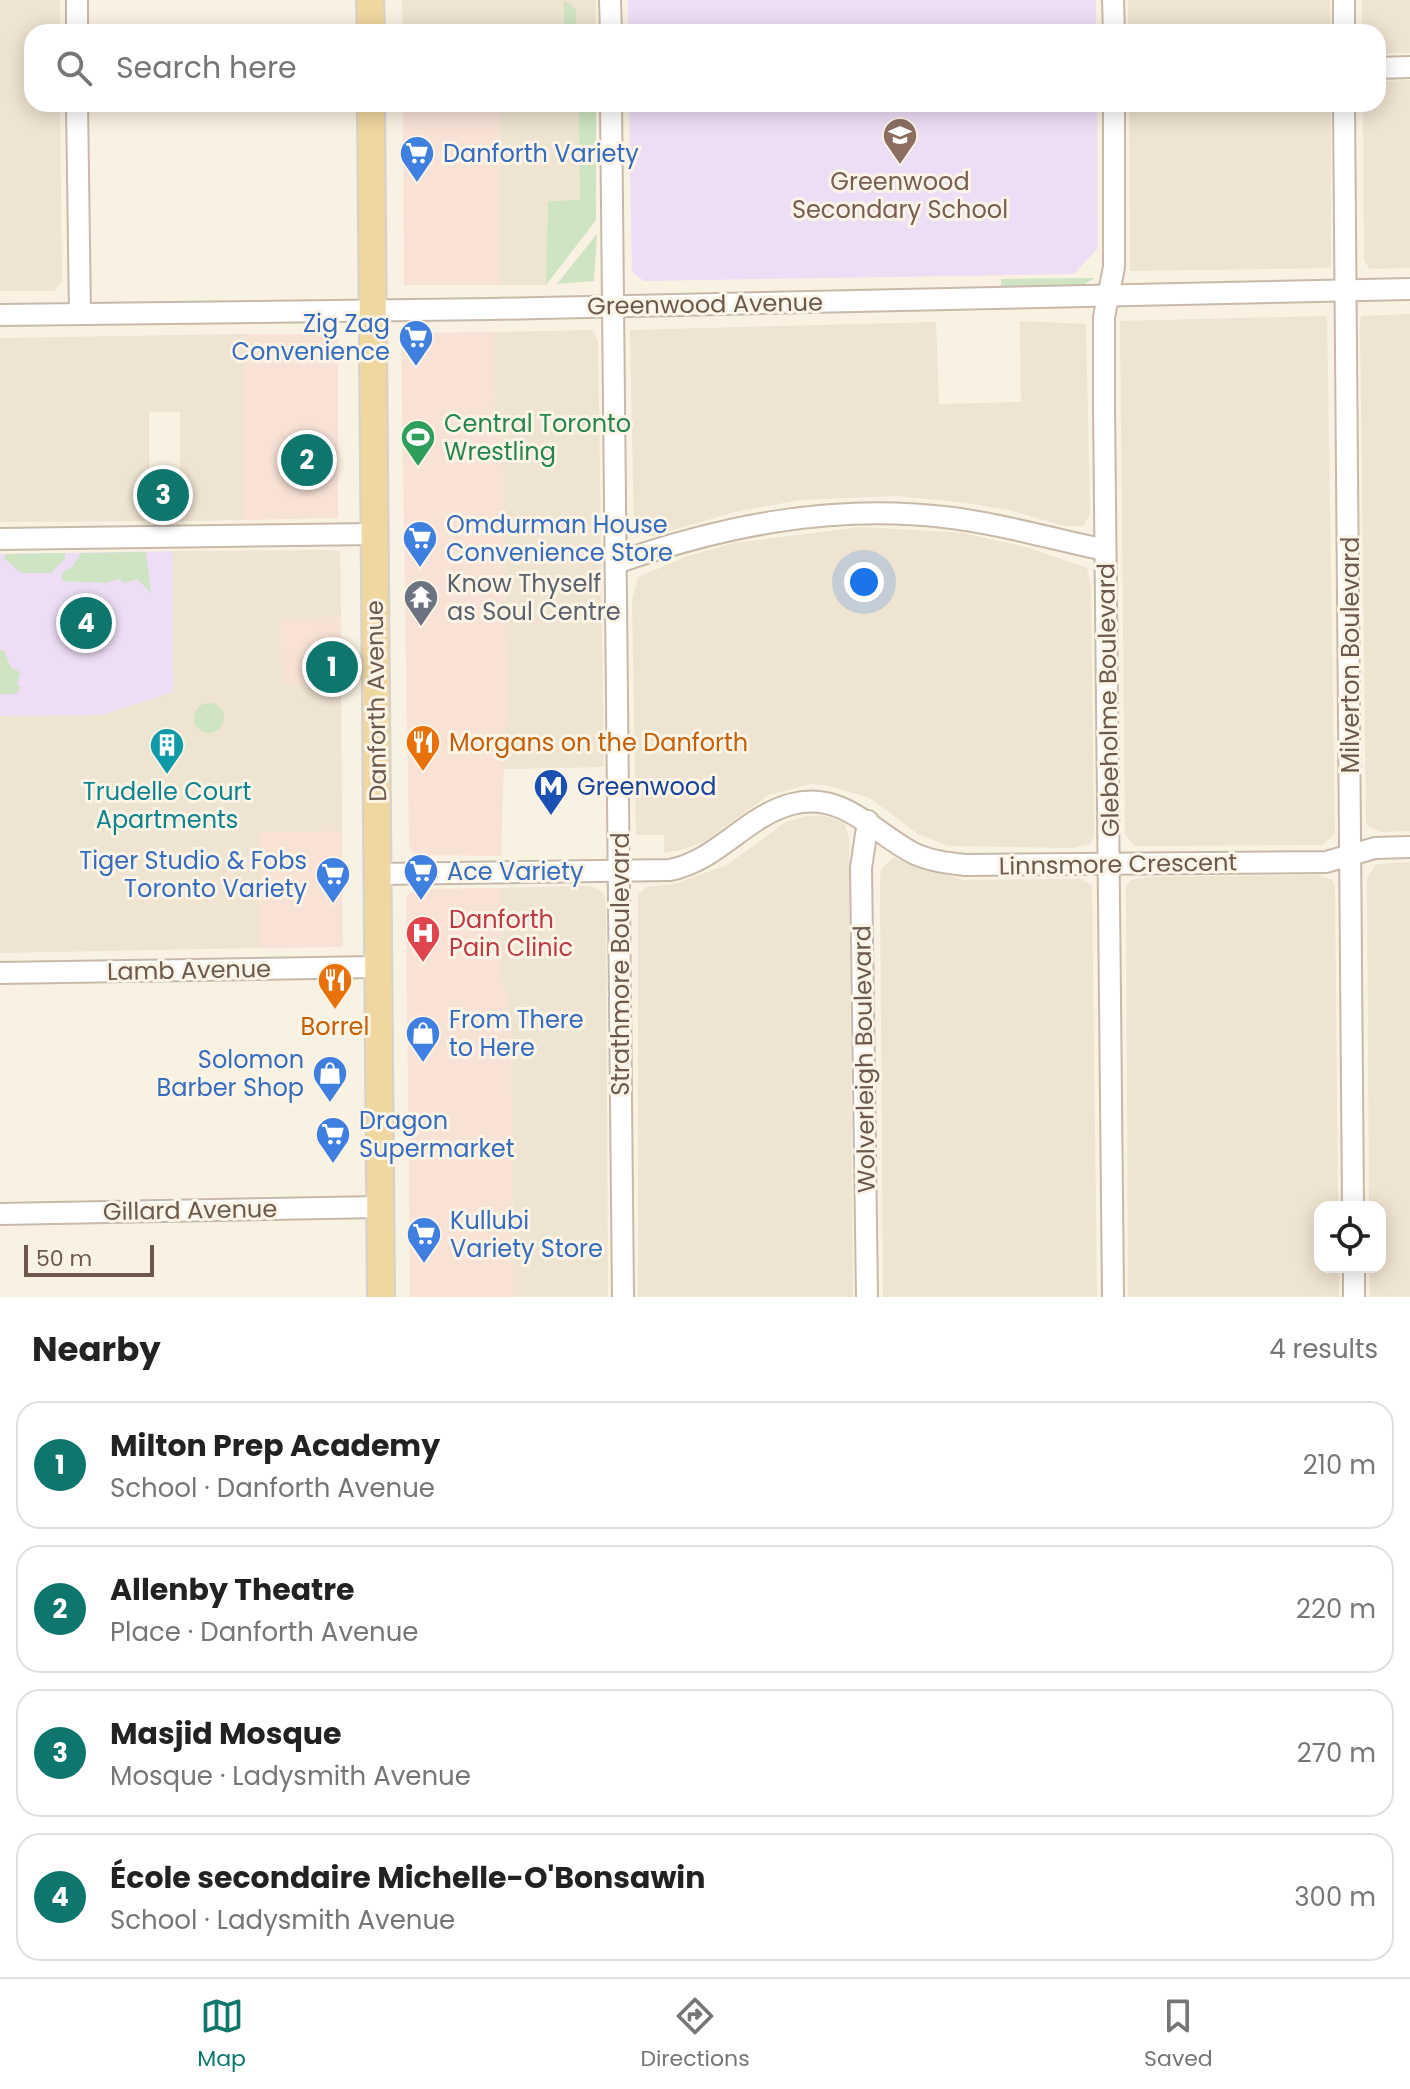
<!DOCTYPE html>
<meta charset="utf-8">
<style>
:root{--surface:#fff;--page:#f6f6f6;--text:#222;--muted:#767676;--line:#e0e0e0;--accent:#0f766e}
body{margin:0;font-family:Poppins,sans-serif;background:var(--page);color:var(--text)}
.controls{position:absolute;right:24px;bottom:24px;display:grid;overflow:hidden;border-radius:16px;box-shadow:0 4px 20px #0003}
.controls button{width:72px;height:72px;display:grid;place-items:center;padding:0;border:0;border-bottom:2px solid var(--line);background:var(--surface);color:var(--text);font:40px sans-serif}
.scale{position:absolute;left:24px;bottom:20px;width:130px;box-sizing:border-box;padding-left:8px;border:4px solid #6d594b;border-top:0;font-size:22px;line-height:28px;white-space:nowrap;color:#6d594b;-webkit-text-stroke:6px #fcf5e7;paint-order:stroke}
.you{position:absolute;left:864px;top:582px;width:28px;height:28px;margin:-20px;border:6px solid #fff;border-radius:50%;background:#1a73e8;box-shadow:0 0 0 12px #1a73e833}
.badge{display:grid;place-items:center;width:52px;height:52px;border-radius:50%;background:var(--accent);color:#fff;font-size:26px;font-weight:700}
.pin{position:absolute;translate:-50% -50%;border:4px solid #fff;box-shadow:0 2px 8px #0006}
.list{margin:0;padding:0;list-style:none}
h2{display:flex;justify-content:space-between;align-items:center;height:104px;margin:0;padding:0 32px;font-size:34px}
h2 small{font-size:26px;font-weight:400;color:var(--muted)}
.list li{display:grid;grid-template-columns:52px 1fr auto;gap:24px;align-items:center;box-sizing:border-box;height:128px;margin:0 16px 16px;padding:0 16px;border:2px solid var(--line);border-radius:24px}
.list b{display:block;font-size:30px;white-space:nowrap}
.list p{margin:0;font-size:26px;white-space:nowrap;color:var(--muted)}
.list em{font-size:26px;font-style:normal;color:var(--muted)}
.icon{flex:none;width:44px;height:44px;fill:none;stroke:currentColor;stroke-width:2;stroke-linecap:round;stroke-linejoin:round}
.map{position:relative;flex:none;width:1410px;height:1297px;overflow:hidden}
.search{position:absolute;background:var(--surface);box-shadow:0 4px 20px #0003;left:24px;right:24px;top:24px;height:88px;display:flex;align-items:center;gap:20px;box-sizing:border-box;padding:0 28px;border-radius:24px;color:var(--muted);font-size:30px}
.sheet{height:680px;background:var(--surface)}
nav{display:flex;justify-content:space-around;align-items:center;box-sizing:border-box;height:112px;border-top:2px solid var(--line);background:var(--surface);font-size:22px;color:var(--muted)}
nav a{display:grid;justify-items:center;gap:4px}
nav .on{color:var(--accent)}
.map>svg:first-child{display:block}
.residential{fill:#efe3d1}
.commercial{fill:#f8e2d6}
.education{fill:#eedef5}
.green{fill:#cee4c2}
.lines{fill:none;stroke-linecap:round;stroke-linejoin:round}
.minor-casing{stroke:#c8b9aa;stroke-width:24}
.major-casing{stroke:#d6d1cd;stroke-width:30}
.minor{stroke:#fff;stroke-width:20}
.major{stroke:#f0d7a0;stroke-width:26}
.labels{text-anchor:middle;dominant-baseline:central;stroke-width:6;stroke-linejoin:round;paint-order:stroke}
.shop-label{font-size:24px;fill:#366cbe;stroke:#fcf5e7;text-anchor:start}
.education-label{font-size:24px;fill:#785e54;stroke:#fcf5e7}
.street-label{font-size:24px;fill:#6d594b;stroke:#fcf5e7}
.leisure-label{font-size:24px;fill:#27864d;stroke:#fcf5e7;text-anchor:start}
.worship-label{font-size:24px;fill:#5b616d;stroke:#fcf5e7;text-anchor:start}
.food-label{font-size:24px;fill:#c56008;stroke:#fcf5e7;text-anchor:start}
.transit-label{font-size:24px;fill:#164399;stroke:#fcf5e7;text-anchor:start}
.culture-label{font-size:24px;fill:#0d838f;stroke:#fcf5e7}
.health-label{font-size:24px;fill:#be3a42;stroke:#fcf5e7;text-anchor:start}
</style>
<div class="map">
<svg width="1410" height="1297" viewBox="0 0 1410 1297">
<rect width="100%" height="100%" fill="#f9f1e1"/>
<g class="residential">
<path d="M0,0H60V32H32V104H60L62,281L54,291H0Z"/>
<path d="M402,0H596V32H403Z"/>
<path d="M1128,0H1330L1331,32H1128Z"/>
<path d="M1362,0H1410V53H1378V32H1362Z"/>
<path d="M1410,80V268L1370,269L1364,261L1363,104H1378V81Z"/>
<path d="M500,104H596V200L548,201L546,285H499Z"/>
<path d="M1129,104H1331V268L1130,271Z"/>
<path d="M1410,314V831L1381,832L1369,827L1366,822L1360,322L1361,316Z"/>
<path d="M1327,316L1335,834L1322,845L1135,846L1125,835L1120,321Z"/>
<path d="M1020,321L1086,324L1090,514L1083,526H1064L1009,510L959,502L895,496L800,500L735,512L652,536L634,531L630,330L936,322L939,404L1021,402Z"/>
<path d="M593,330L598,341L604,767L502,769L506,705L503,452L495,415L493,332Z"/>
<path d="M246,334L245,520L180,521V412H149V521L0,522V338Z"/>
<path d="M861,527L964,533L1029,548L1087,568L1091,589L1094,836L1090,844L1074,848L948,846L918,834L870,798L826,785L810,784L769,795L705,841L681,850L664,853V835H636L632,600L638,577L688,556L734,543Z"/>
<path d="M332,550L340,552L341,617L280,619L282,685H341L342,831L261,832V948L0,953V716L102,715L173,692L172,551Z"/>
<path d="M827,816L845,824L849,838L853,1297H638V894L646,887L674,884L727,865L786,822L807,816Z"/>
<path d="M893,858L963,880L1081,879L1092,886L1097,1297H883L880,882L881,869Z"/>
<path d="M1410,862V1297H1370V1267H1380V1207H1369L1367,879L1376,864Z"/>
<path d="M1317,875L1332,880L1335,888L1338,1207H1320V1267H1339V1297H1128L1126,886L1131,880L1148,877Z"/>
<path d="M591,886L603,892L606,903L608,1297H513L511,1021L500,970L501,888Z"/>
</g>
<g class="commercial">
<path d="M403,104H500L499,285H404Z"/>
<path d="M493,332L495,415L503,452L506,705L501,856L423,855L414,853L409,845L401,342L411,333Z"/>
<path d="M246,334H328L338,339V518L245,520Z"/>
<path d="M341,617V685H282L280,618Z"/>
<path d="M342,831L343,947L261,948V832Z"/>
<path d="M501,888L500,970L511,1021L513,1297H410L406,901L408,894L417,889Z"/>
</g>
<g class="education">
<rect x="628" y="0" width="468" height="32"/>
<path d="M629,104H1097L1098,248L1074,274L644,281L632,272Z"/>
<path d="M172,551L173,692L102,715L0,716V554Z"/>
</g>
<g class="green">
<path d="M564,0L576,10V32H564Z"/>
<path d="M579,104H596V220L546,285L548,201L580,200Z"/>
<path d="M597,234L594,281L557,284Z"/>
<path d="M1095,278L1083,285L1001,286V279Z"/>
<path d="M146,552L151,593L137,579L124,583L119,579L106,583L62,581V573L73,566L81,553Z"/>
<path d="M65,553V558L51,573H21L4,558L6,554Z"/>
<path d="M0,650H4L11,668L20,672L17,684L21,688L15,694H0Z"/>
<circle cx="209" cy="718" r="15"/>
</g>
<g class="lines">
<g class="minor-casing">
<g id="minor">
<path d="M77,0V32"/>
<path d="M610,0L611,32"/>
<path d="M1113,0L1114,32"/>
<path d="M1344,32V0"/>
<path d="M1378,68L1410,67"/>
<path d="M77,104L80,314"/>
<path d="M611,104L623,1297"/>
<path d="M1344,104L1353,1207"/>
<path d="M0,315L492,309L1410,289"/>
<path d="M0,539L375,534"/>
<path d="M616,563C722,526 831,504 944,517C998,523 1052,539 1105,550"/>
<path d="M378,874L670,870C717,861 746,816 792,804C843,791 873,832 913,853C930,861 947,863 966,865L1326,862L1375,848L1410,847"/>
<path d="M0,973L377,967"/>
<path d="M0,1214L380,1207"/>
<path d="M1354,1267V1297"/>
<path d="M867,1297L861,868L868,821"/>
<path d="M1113,1297L1104,405V317L1114,267V104"/>
</g>
</g>
<g class="major-casing">
<g id="major">
<path d="M370,0L371,32"/>
<path d="M371,104L381,1297"/>
</g>
</g>
<use href="#minor" class="minor"/>
<use href="#major" class="major"/>
</g>
<defs>
<g id="school-pin" transform="scale(1.8)"><path d="M0 17L-7.5 6A9.5 9.5 0 1 1 7.5 6Z" fill="#8d6e63" stroke="#fcf5e7"/><path d="M0-5L7-2L0 1L-7-2ZM-4 1L0 2.5L4 1V4Q0 6-4 4Z" fill="#fff"/></g>
<g id="supermarket-pin" transform="scale(1.8)"><path d="M0 17L-7.5 6A9.5 9.5 0 1 1 7.5 6Z" fill="#3f7fe0" stroke="#fcf5e7"/><path d="M-6-5.5h2.5l.6 2H6L4.5 2H-2.5L-4.4-4H-6ZM-1.5 3.2a1.3 1.3 0 1 0 .1 0ZM3 3.2a1.3 1.3 0 1 0 .1 0Z" fill="#fff"/></g>
<g id="stadium-pin" transform="scale(1.8)"><path d="M0 17L-7.5 6A9.5 9.5 0 1 1 7.5 6Z" fill="#2e9e5b" stroke="#fcf5e7"/><path d="M0-5a6.5 5 0 1 0 0 10a6.5 5 0 1 0 0-10ZM-3.5-1.8h7v3.6h-7Z" fill="#fff"/></g>
<g id="temple-pin" transform="scale(1.8)"><path d="M0 17L-7.5 6A9.5 9.5 0 1 1 7.5 6Z" fill="#6b7280" stroke="#fcf5e7"/><path d="M0-6L5-2H3V0L6.5 2.5H4V6H1.5V3h-3V6H-4V2.5H-6.5L-3 0V-2H-5Z" fill="#fff"/></g>
<g id="restaurant-pin" transform="scale(1.8)"><path d="M0 17L-7.5 6A9.5 9.5 0 1 1 7.5 6Z" fill="#e8710a" stroke="#fcf5e7"/><path d="M-5-6h1v4h1v-4h1v4h1v-4h1v5L-1.5 .5V6h-2V.5L-5-1ZM5-6V6H3V1.5H1.5Q1.5-4 5-6Z" fill="#fff"/></g>
<g id="building-pin" transform="scale(1.8)"><path d="M0 17L-7.5 6A9.5 9.5 0 1 1 7.5 6Z" fill="#0f9aa8" stroke="#fcf5e7"/><path d="M-4-6H4V6H1V3H-1V6H-4ZM-2.5-4.3h1.7v1.8h-1.7ZM.8-4.3h1.7v1.8H.8ZM-2.5-1h1.7V.8h-1.7ZM.8-1h1.7V.8H.8Z" fill="#fff"/></g>
<g id="metro-pin" transform="scale(1.8)"><path d="M0 17L-7.5 6A9.5 9.5 0 1 1 7.5 6Z" fill="#1a4fb4" stroke="#fcf5e7"/><path d="M-5.5 5V-5H-3L0 0L3-5H5.5V5H3V-.5L0 4L-3-.5V5Z" fill="#fff"/></g>
<g id="hospital-pin" transform="scale(1.8)"><path d="M0 17L-7.5 6A9.5 9.5 0 1 1 7.5 6Z" fill="#e0444e" stroke="#fcf5e7"/><path d="M-5-5h3v3.5h4V-5h3V5h-3V1.5h-4V5h-3Z" fill="#fff"/></g>
<g id="shop-pin" transform="scale(1.8)"><path d="M0 17L-7.5 6A9.5 9.5 0 1 1 7.5 6Z" fill="#3f7fe0" stroke="#fcf5e7"/><path d="M-5-2.5h2.3a2.7 3.5 0 0 1 5.4 0H5L5.5 6h-11ZM-1.5-2.5h3a1.5 2.3 0 0 0-3 0Z" fill="#fff"/></g>
</defs>
<g fill-rule="evenodd">
<use href="#school-pin" x="900" y="135"/>
<use href="#supermarket-pin" x="417" y="153"/>
<use href="#supermarket-pin" x="416" y="337"/>
<use href="#stadium-pin" x="418" y="437"/>
<use href="#supermarket-pin" x="420" y="538"/>
<use href="#temple-pin" x="421" y="597"/>
<use href="#restaurant-pin" x="423" y="742"/>
<use href="#building-pin" x="167" y="745"/>
<use href="#metro-pin" x="551" y="786"/>
<use href="#supermarket-pin" x="421" y="871"/>
<use href="#supermarket-pin" x="333" y="874"/>
<use href="#hospital-pin" x="423" y="933"/>
<use href="#restaurant-pin" x="335" y="980"/>
<use href="#shop-pin" x="423" y="1033"/>
<use href="#shop-pin" x="330" y="1073"/>
<use href="#supermarket-pin" x="333" y="1134"/>
<use href="#supermarket-pin" x="424" y="1234"/>
</g>
<g class="labels">
<g class="shop-label">
<text x="443" y="153">Danforth Variety</text>
<text x="390" y="323" text-anchor="end">Zig Zag<tspan x="390" dy="28">Convenience</tspan></text>
<text x="446" y="524">Omdurman House<tspan x="446" dy="28">Convenience Store</tspan></text>
<text x="307" y="860" text-anchor="end">Tiger Studio &amp; Fobs<tspan x="307" dy="28">Toronto Variety</tspan></text>
<text x="447" y="871">Ace Variety</text>
<text x="449" y="1019">From There<tspan x="449" dy="28">to Here</tspan></text>
<text x="304" y="1059" text-anchor="end">Solomon<tspan x="304" dy="28">Barber Shop</tspan></text>
<text x="359" y="1120">Dragon<tspan x="359" dy="28">Supermarket</tspan></text>
<text x="450" y="1220">Kullubi<tspan x="450" dy="28">Variety Store</tspan></text>
</g>
<g class="education-label">
<text x="900" y="181">Greenwood<tspan x="900" dy="28">Secondary School</tspan></text>
</g>
<g class="street-label">
<text transform="translate(705 304) rotate(-1)">Greenwood Avenue</text>
<text transform="translate(1350 655) rotate(-90)">Milverton Boulevard</text>
<text transform="translate(1108 700) rotate(-91)">Glebeholme Boulevard</text>
<text transform="translate(376 701) rotate(-91)">Danforth Avenue</text>
<text transform="translate(1118 864) rotate(-1)">Linnsmore Crescent</text>
<text transform="translate(620 964) rotate(-90)">Strathmore Boulevard</text>
<text transform="translate(189 970) rotate(-1)">Lamb Avenue</text>
<text transform="translate(864 1059) rotate(-91)">Wolverleigh Boulevard</text>
<text transform="translate(190 1210) rotate(-1)">Gillard Avenue</text>
</g>
<g class="leisure-label">
<text x="444" y="423">Central Toronto<tspan x="444" dy="28">Wrestling</tspan></text>
</g>
<g class="worship-label">
<text x="447" y="583">Know Thyself<tspan x="447" dy="28">as Soul Centre</tspan></text>
</g>
<g class="food-label">
<text x="449" y="742">Morgans on the Danforth</text>
<text x="335" y="1026" text-anchor="middle">Borrel</text>
</g>
<g class="transit-label">
<text x="577" y="786">Greenwood</text>
</g>
<g class="culture-label">
<text x="167" y="791">Trudelle Court<tspan x="167" dy="28">Apartments</tspan></text>
</g>
<g class="health-label">
<text x="449" y="919">Danforth<tspan x="449" dy="28">Pain Clinic</tspan></text>
</g>
</g>
</svg>
<div class="controls">
<button><svg class="icon" aria-label="locate" viewBox="0 0 24 24"><circle cx="12" cy="12" r="6"/><path d="M12 2v4M12 18v4M2 12h4M18 12h4"/></svg></button>
</div>
<div class="scale">50 m</div>
<div class="you"></div>
<div class="pin badge" style="left:332px;top:667px">1</div>
<div class="pin badge" style="left:307px;top:460px">2</div>
<div class="pin badge" style="left:163px;top:495px">3</div>
<div class="pin badge" style="left:86px;top:623px">4</div>
<div class="search"><svg class="icon" aria-label="search" viewBox="0 0 24 24"><circle cx="10" cy="10" r="6"/><path d="M15 15l6 6"/></svg>Search here</div>
</div>
<section class="sheet">
<h2>Nearby<small>4 results</small></h2>
<ul class="list">
<li><span class="badge">1</span><div><b>Milton Prep Academy</b><p>School · Danforth Avenue</p></div><em>210 m</em></li>
<li><span class="badge">2</span><div><b>Allenby Theatre</b><p>Place · Danforth Avenue</p></div><em>220 m</em></li>
<li><span class="badge">3</span><div><b>Masjid Mosque</b><p>Mosque · Ladysmith Avenue</p></div><em>270 m</em></li>
<li><span class="badge">4</span><div><b>École secondaire Michelle-O'Bonsawin</b><p>School · Ladysmith Avenue</p></div><em>300 m</em></li>
</ul>
</section>
<nav>
<a class="on"><svg class="icon" aria-label="map" viewBox="0 0 24 24"><path d="M3 6l6-2 6 2 6-2v14l-6 2-6-2-6 2zM9 4v14M15 6v14"/></svg>Map</a>
<a><svg class="icon" aria-label="directions" viewBox="0 0 24 24"><path d="M12 3l9 9-9 9-9-9zM9 14v-3h6M13 9l2 2-2 2"/></svg>Directions</a>
<a><svg class="icon" aria-label="saved" viewBox="0 0 24 24"><path d="M7 4h10v16l-5-4-5 4z"/></svg>Saved</a>
</nav>
